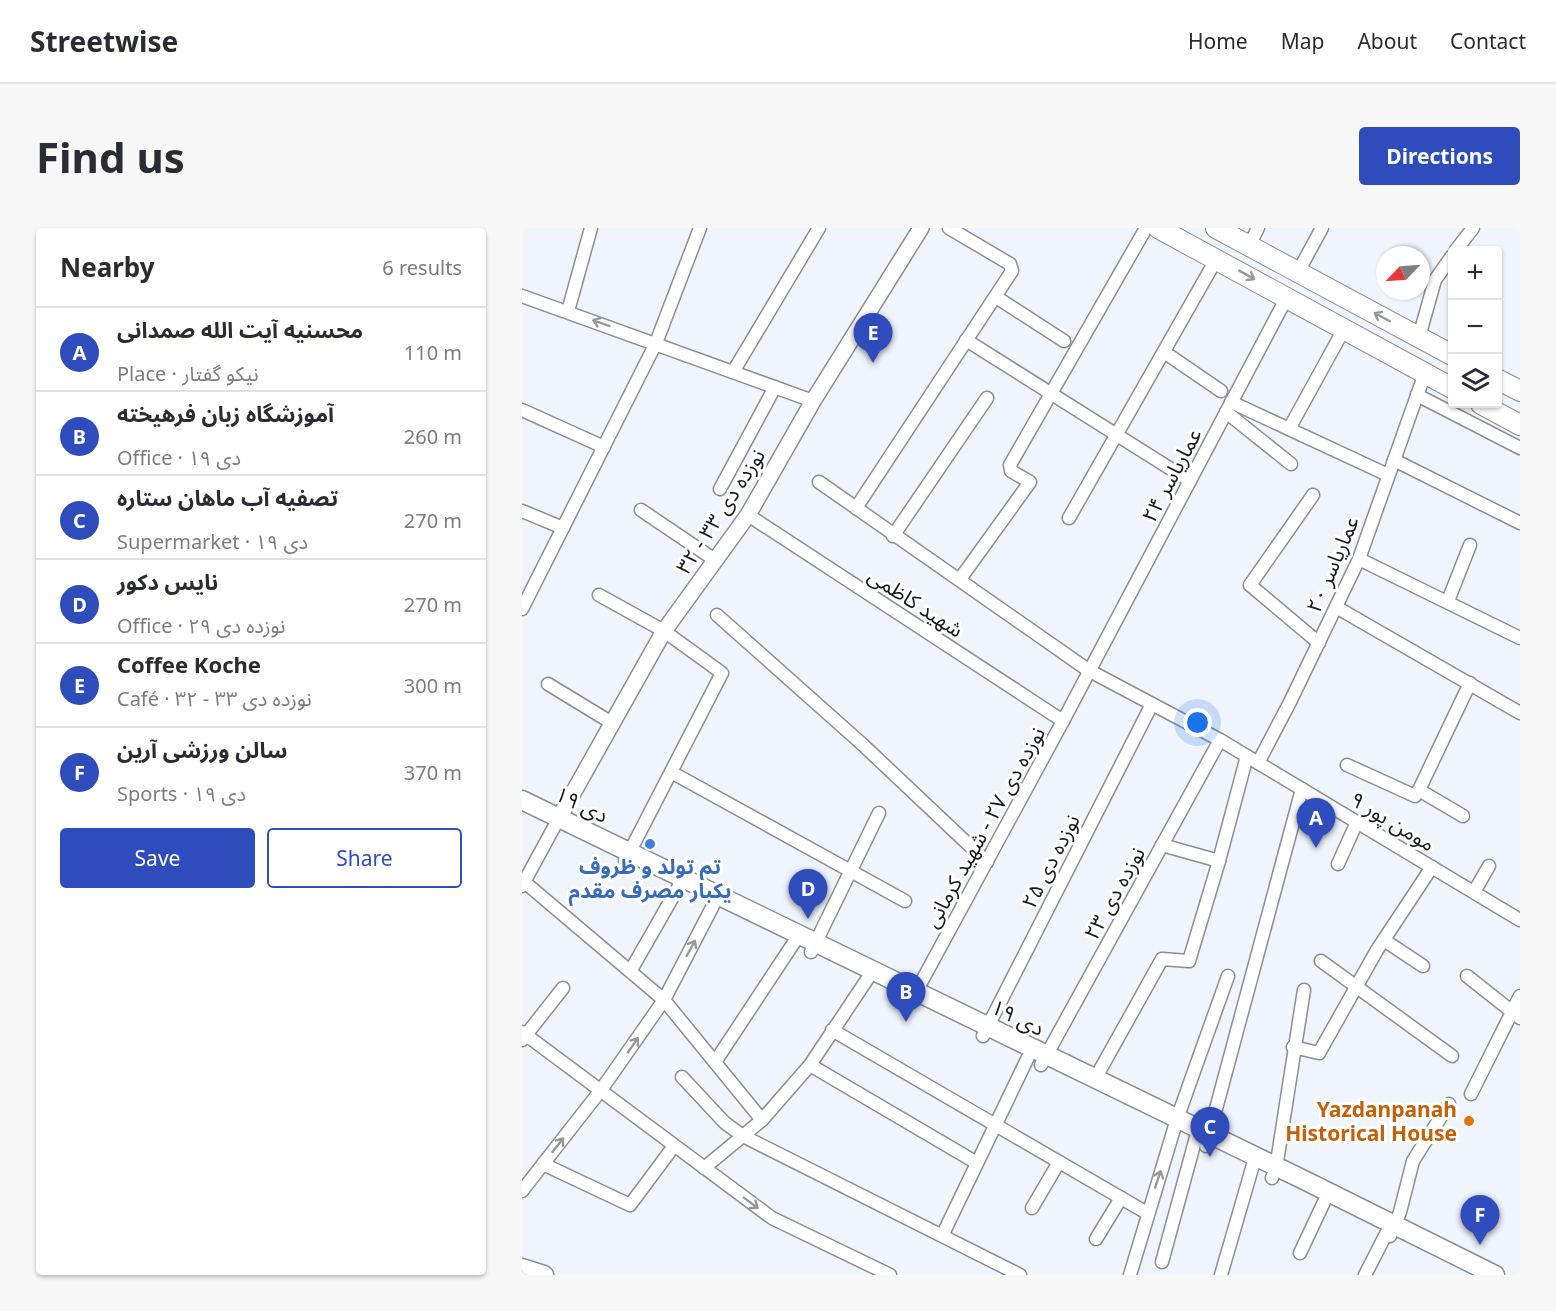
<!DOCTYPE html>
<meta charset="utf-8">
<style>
:root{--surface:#fff;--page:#f7f7f7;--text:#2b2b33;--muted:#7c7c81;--line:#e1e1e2;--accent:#2e4cbc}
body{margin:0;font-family:"Noto Sans","Noto Sans Arabic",sans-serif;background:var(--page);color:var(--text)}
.controls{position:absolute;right:18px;top:18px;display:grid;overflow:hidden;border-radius:6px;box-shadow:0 2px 4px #0004}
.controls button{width:54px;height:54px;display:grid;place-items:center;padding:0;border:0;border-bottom:2px solid var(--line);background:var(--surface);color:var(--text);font:30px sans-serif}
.compass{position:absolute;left:854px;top:18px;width:54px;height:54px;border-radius:50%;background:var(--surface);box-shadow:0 2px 4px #0004;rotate:245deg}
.you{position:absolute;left:676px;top:495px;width:21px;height:21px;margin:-15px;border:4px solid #fff;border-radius:50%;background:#1a73e8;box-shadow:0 0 0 9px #1a73e833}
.badge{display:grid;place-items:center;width:39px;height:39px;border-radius:50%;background:var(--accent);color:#fff;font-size:20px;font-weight:700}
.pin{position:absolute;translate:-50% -50px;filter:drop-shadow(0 2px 3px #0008)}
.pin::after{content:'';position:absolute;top:32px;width:21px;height:18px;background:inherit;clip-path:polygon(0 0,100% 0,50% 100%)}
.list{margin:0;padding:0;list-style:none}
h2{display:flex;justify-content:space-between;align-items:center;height:78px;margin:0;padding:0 24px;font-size:26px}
h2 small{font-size:20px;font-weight:400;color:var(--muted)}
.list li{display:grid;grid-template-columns:39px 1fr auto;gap:18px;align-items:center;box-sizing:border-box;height:84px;padding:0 24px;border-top:2px solid var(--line)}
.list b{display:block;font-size:22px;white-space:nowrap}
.list p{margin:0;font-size:20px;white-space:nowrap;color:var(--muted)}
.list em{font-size:20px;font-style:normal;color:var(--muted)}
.actions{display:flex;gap:12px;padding:18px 24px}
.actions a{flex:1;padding:14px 0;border:2px solid var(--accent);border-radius:6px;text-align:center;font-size:21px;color:var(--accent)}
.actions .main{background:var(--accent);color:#fff}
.icon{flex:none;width:33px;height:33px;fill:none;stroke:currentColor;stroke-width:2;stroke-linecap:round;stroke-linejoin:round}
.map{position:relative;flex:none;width:998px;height:1047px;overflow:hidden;border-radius:6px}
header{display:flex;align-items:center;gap:36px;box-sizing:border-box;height:84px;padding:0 30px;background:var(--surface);border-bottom:2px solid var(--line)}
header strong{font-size:28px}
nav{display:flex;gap:33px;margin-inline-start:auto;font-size:21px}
.intro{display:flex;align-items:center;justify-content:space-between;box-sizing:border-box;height:144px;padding:0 36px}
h1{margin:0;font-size:42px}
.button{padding:15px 27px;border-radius:6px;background:var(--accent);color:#fff;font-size:21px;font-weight:700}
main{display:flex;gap:36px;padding:0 36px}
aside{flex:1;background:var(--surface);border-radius:6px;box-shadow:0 2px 4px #0004}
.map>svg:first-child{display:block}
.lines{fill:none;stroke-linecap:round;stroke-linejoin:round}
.minor-casing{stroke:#8a8e95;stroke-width:15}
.tertiary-casing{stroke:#8a8e95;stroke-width:18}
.secondary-casing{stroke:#8a8e95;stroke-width:21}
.primary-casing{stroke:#8a8e95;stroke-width:22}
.minor{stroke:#fff;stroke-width:12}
.tertiary{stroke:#fff;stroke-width:15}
.secondary{stroke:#fff;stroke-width:18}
.primary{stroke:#fff;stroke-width:20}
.oneway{stroke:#979899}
.shop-dot{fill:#3f7fe0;stroke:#fff;stroke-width:2}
.food-dot{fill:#e8710a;stroke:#fff;stroke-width:2}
.labels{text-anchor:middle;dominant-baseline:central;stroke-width:6;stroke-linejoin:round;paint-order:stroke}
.street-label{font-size:21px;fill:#18191c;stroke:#fff}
.shop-label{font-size:21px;font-weight:bold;fill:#366cbe;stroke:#fff}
.food-label{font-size:21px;font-weight:bold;fill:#c56008;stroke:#fff;text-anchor:end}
</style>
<header>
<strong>Streetwise</strong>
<nav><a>Home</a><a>Map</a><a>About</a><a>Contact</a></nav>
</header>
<div class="intro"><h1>Find us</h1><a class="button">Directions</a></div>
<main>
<aside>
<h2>Nearby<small>6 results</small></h2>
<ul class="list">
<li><span class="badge">A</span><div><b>محسنیه آیت الله صمدانی</b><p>Place · نیکو گفتار</p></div><em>110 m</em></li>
<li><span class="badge">B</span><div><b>آموزشگاه زبان فرهیخته</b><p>Office · ۱۹ دی</p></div><em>260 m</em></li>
<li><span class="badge">C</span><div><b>تصفیه آب ماهان ستاره</b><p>Supermarket · ۱۹ دی</p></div><em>270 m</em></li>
<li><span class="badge">D</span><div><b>نایس دکور</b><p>Office · نوزده دی ۲۹</p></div><em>270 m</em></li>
<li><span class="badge">E</span><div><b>Coffee Koche</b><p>Café · ۳۲ - نوزده دی ۳۳</p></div><em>300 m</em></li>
<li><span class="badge">F</span><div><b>سالن ورزشی آرین</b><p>Sports · ۱۹ دی</p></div><em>370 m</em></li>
</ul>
<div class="actions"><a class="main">Save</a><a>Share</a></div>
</aside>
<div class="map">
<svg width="998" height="1047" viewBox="0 0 998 1047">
<rect width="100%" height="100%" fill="#f0f4fd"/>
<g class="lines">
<g class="minor-casing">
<g id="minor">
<path d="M727,18L736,0"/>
<path d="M934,22L951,0"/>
<path d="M776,44L800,0"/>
<path d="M0,68L291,173"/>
<path d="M474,69L542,113"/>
<path d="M46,83L69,0"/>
<path d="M897,109L913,52L930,28"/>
<path d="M444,112L668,253"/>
<path d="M642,124L699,163"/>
<path d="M211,144L297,0"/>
<path d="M895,167L998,220"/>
<path d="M709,174L866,247"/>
<path d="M0,182L82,219"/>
<path d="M704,184L769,236"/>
<path d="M767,201L822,101"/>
<path d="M872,232L998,295"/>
<path d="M297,254L566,442L698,512L998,692"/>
<path d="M198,261L253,159"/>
<path d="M791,267L728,357L797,415"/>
<path d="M334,280L490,43L488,36L427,0"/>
<path d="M119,282L193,332"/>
<path d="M0,283L41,300"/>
<path d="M226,287L541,493"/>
<path d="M547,290L695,30"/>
<path d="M371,308L465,170"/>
<path d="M837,331L998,410"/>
<path d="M438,351L508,254L489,243L488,237L624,0"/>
<path d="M77,367L142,403L200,445L103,633"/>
<path d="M926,373L948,317"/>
<path d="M814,379L998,485"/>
<path d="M0,381L134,115L178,0"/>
<path d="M195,387L340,516L465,634"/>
<path d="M26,456L90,495"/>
<path d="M736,535L768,474L837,331L903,145"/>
<path d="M825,537L893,568L897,562L941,588"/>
<path d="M149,544L383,673"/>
<path d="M897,562L948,455"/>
<path d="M640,617L697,633"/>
<path d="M816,636L835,594"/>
<path d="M0,652L142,772L240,892"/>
<path d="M0,658L37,590"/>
<path d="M952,664L967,638"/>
<path d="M862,712L901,738"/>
<path d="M289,724L357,585"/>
<path d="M799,733L930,828"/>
<path d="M109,742L161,651"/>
<path d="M945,748L998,790"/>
<path d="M389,773L541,493L765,69"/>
<path d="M310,802L625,985"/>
<path d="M0,804L250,990L368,1047"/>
<path d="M461,808L630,476"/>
<path d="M0,812L41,760"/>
<path d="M771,819L797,825L855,722L910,639"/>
<path d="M193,834L277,707"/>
<path d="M288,837L455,935"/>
<path d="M519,837L698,512"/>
<path d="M160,849L203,895L221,908L498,1047"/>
<path d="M573,851L640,731L667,733L697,633L725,528"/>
<path d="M949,866L998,768"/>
<path d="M684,918L780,561"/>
<path d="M21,936L108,977L152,918"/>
<path d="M182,940L240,892L288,837L350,744"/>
<path d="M750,950L754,940L782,762"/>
<path d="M0,963L79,862L142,772L196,668"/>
<path d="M510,980L537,934"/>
<path d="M421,1006L510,821"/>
<path d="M868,1008L878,984L891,933L927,876"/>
<path d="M574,1011L599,970"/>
<path d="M778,1025L802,974"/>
<path d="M640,1034L676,902"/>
<path d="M608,1047L655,891L706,748"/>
<path d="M699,1047L733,930"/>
<path d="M843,1047L864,1006"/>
</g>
</g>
<g class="tertiary-casing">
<path id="tertiary" d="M37,590L142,403L226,287L291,173L399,0"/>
</g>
<g class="secondary-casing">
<g id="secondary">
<path d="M0,572L780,951L973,1047"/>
<path d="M0,1040L22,1047"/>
</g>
</g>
<g class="primary-casing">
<g id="primary">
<path d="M636,0L930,160"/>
<path d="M694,0L930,127"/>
<path d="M975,151L998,163"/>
<path d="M959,176L998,197"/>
</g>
</g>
<use href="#minor" class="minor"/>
<use href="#tertiary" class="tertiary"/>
<use href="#secondary" class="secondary"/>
<use href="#primary" class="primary"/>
</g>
<defs><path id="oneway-shaft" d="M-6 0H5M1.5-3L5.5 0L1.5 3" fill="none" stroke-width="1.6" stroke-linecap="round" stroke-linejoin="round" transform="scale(1.5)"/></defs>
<g class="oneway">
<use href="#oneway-shaft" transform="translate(725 47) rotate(29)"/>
<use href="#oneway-shaft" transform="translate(860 89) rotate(-152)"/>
<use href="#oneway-shaft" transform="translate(79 95) rotate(-160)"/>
<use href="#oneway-shaft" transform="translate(169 720) rotate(-62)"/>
<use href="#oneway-shaft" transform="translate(111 817) rotate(-55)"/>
<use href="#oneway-shaft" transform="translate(36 917) rotate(-52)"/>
<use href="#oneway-shaft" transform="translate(636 951) rotate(-72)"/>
<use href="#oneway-shaft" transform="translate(229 975) rotate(37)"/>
</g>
<circle class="shop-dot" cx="128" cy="616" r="6"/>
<circle class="food-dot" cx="947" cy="893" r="6"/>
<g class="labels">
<g class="street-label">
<text transform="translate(649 247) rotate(-62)">عماریاسر ۲۴</text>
<text transform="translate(198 283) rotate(-57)">۳۲ - نوزده دی ۳۳</text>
<text transform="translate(810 336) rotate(-67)">عماریاسر ۲۰</text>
<text transform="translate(394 374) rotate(33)">شهید کاظمی</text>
<text transform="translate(60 576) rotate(26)">۱۹ دی</text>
<text transform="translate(871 593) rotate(31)">مومن پور ۹</text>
<text transform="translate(462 599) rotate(-61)">نوزده دی ۲۷ - شهید کرمانی</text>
<text transform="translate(528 633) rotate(-63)">نوزده دی ۲۵</text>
<text transform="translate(592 665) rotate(-61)">نوزده دی ۲۳</text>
<text transform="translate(496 789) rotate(26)">۱۹ دی</text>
</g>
<g class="shop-label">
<text x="128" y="638">تم تولد و ظروف<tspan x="128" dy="24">یکبار مصرف مقدم</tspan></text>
</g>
<g class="food-label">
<text x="935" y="881">Yazdanpanah<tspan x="935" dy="24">Historical House</tspan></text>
</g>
</g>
</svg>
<div class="controls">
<button>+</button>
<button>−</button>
<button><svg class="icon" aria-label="layers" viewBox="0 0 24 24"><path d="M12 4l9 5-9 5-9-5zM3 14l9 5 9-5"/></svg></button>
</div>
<svg class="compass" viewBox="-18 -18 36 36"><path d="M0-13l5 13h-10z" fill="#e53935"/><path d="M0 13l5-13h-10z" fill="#7c7c81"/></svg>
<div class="you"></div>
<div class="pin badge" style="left:794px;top:620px">A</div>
<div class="pin badge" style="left:384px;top:794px">B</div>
<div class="pin badge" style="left:688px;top:929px">C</div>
<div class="pin badge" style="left:286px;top:691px">D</div>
<div class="pin badge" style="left:351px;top:135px">E</div>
<div class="pin badge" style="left:958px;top:1017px">F</div>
</div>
</main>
